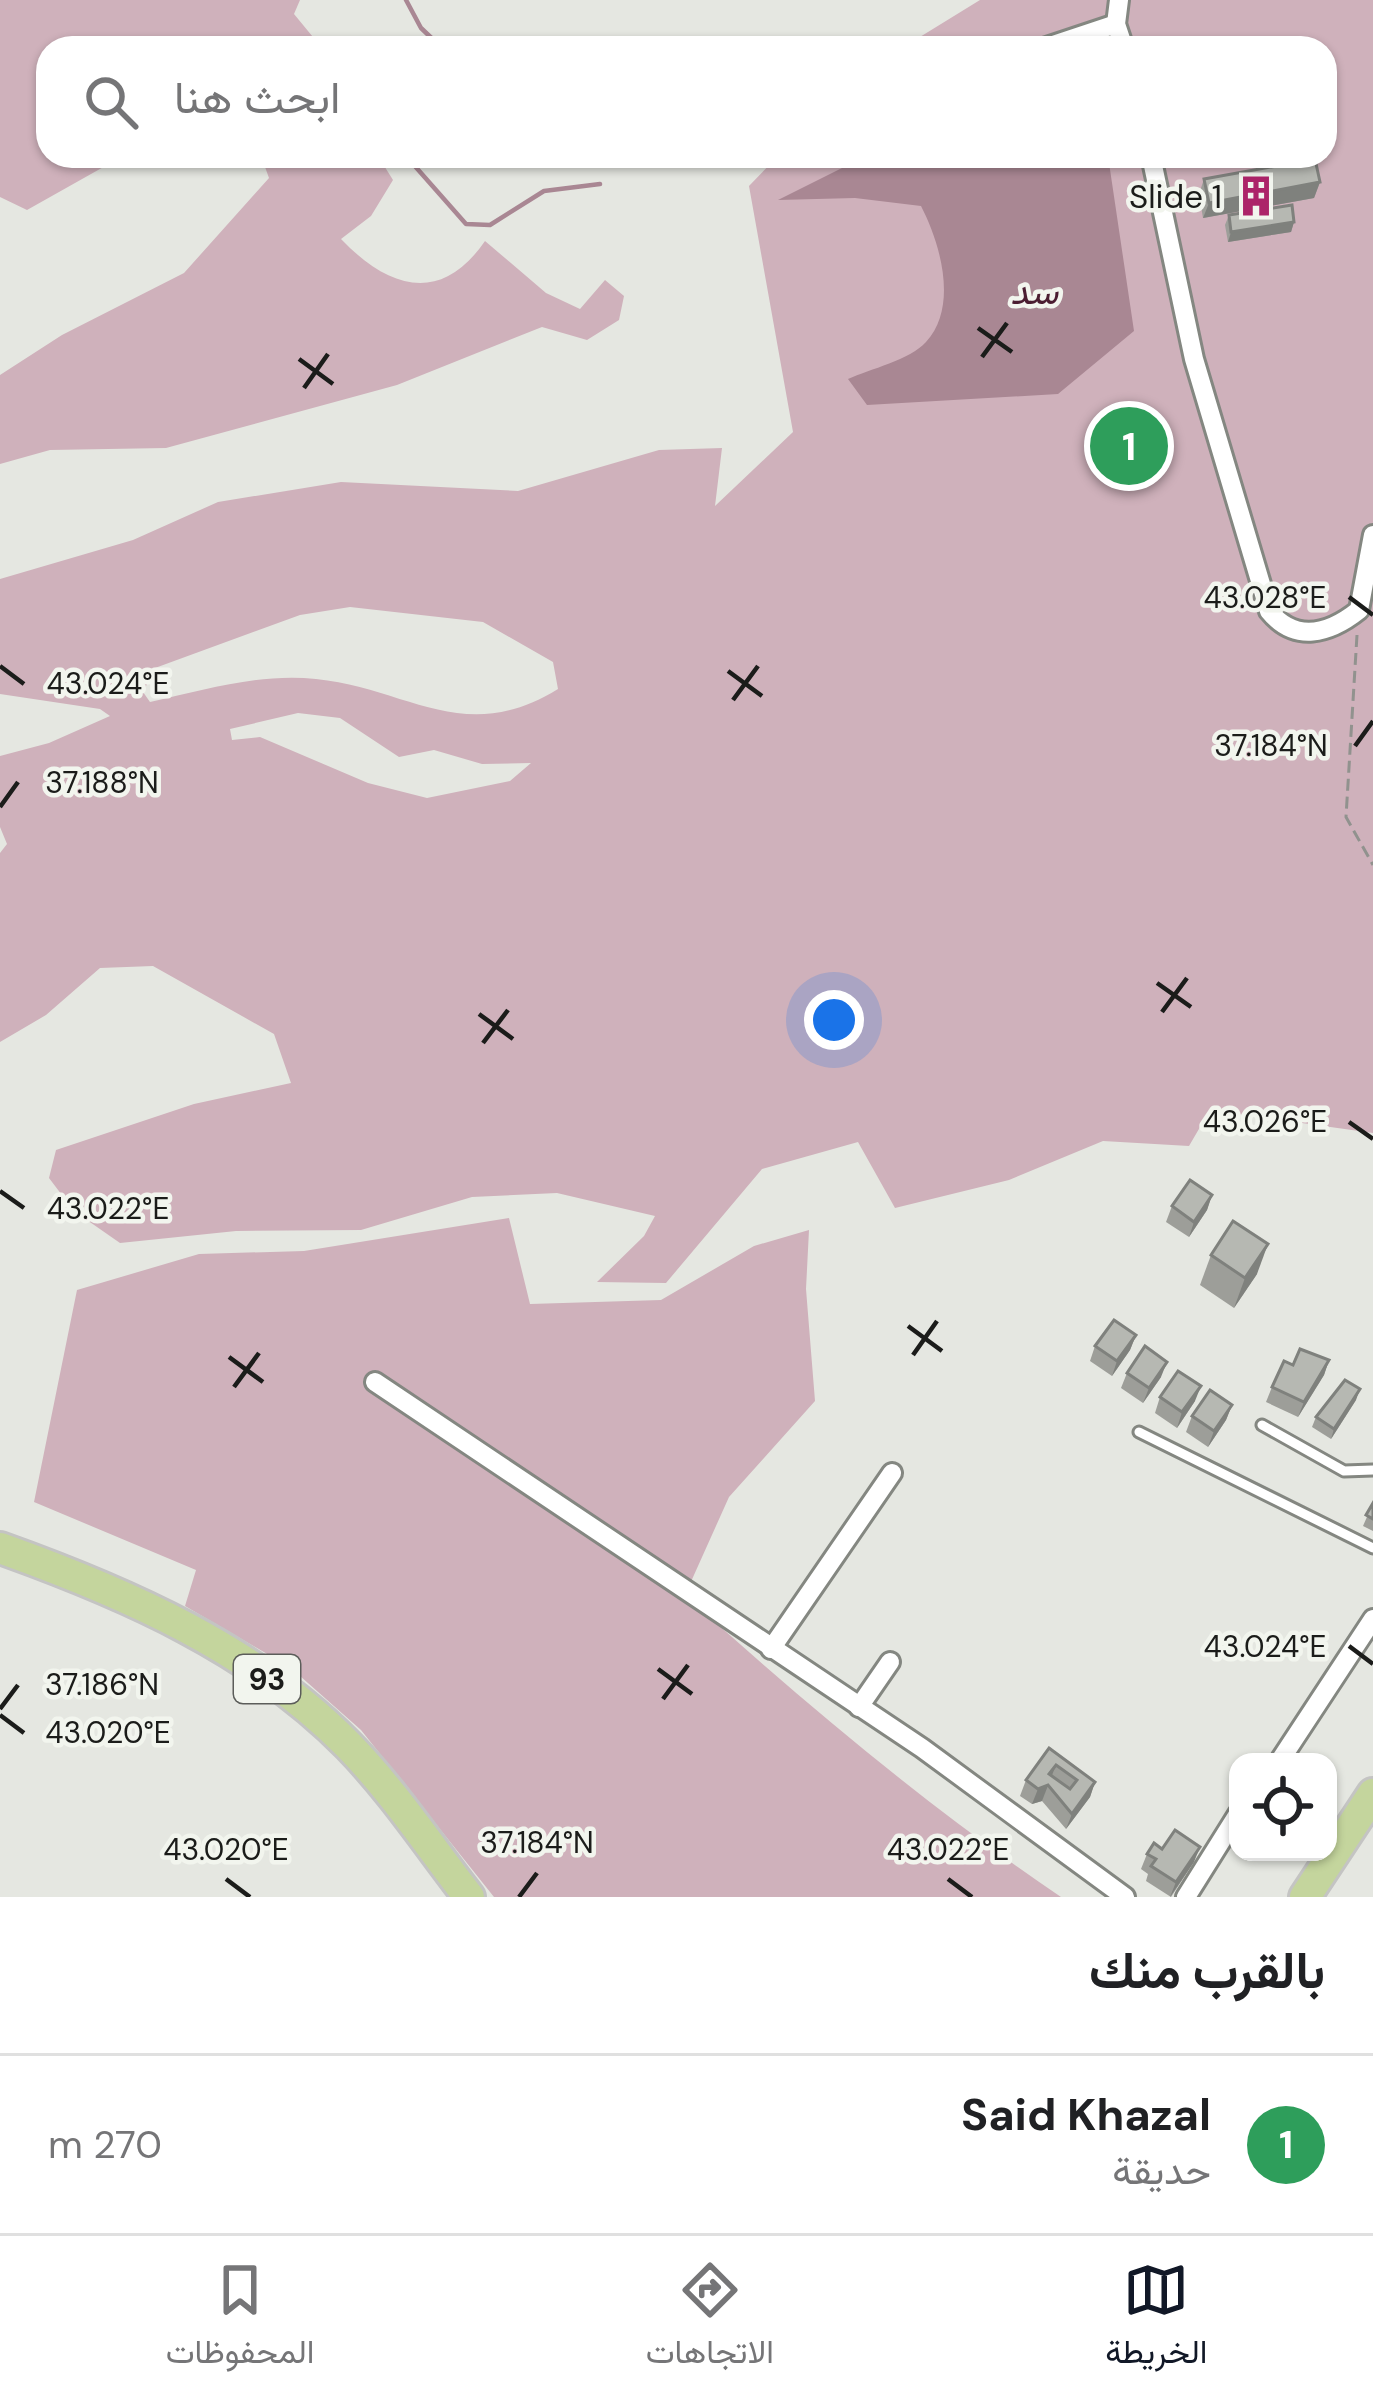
<!DOCTYPE html>
<html lang="ar">
<meta charset="utf-8">
<style>
:root{--surface:#fff;--page:#f2f2f2;--text:#202124;--muted:#757577;--line:#e0e0e0;--accent:#111827}
body{margin:0;font-family:"DM Sans",Vazirmatn,sans-serif;background:var(--page);color:var(--text);direction:rtl}
.controls{position:absolute;right:36px;bottom:36px;display:grid;overflow:hidden;border-radius:24px;box-shadow:0 3px 9px #0004}
.controls button{width:108px;height:108px;display:grid;place-items:center;padding:0;border:0;border-bottom:3px solid var(--line);background:var(--surface);color:var(--text);font:60px sans-serif}
.you{position:absolute;left:834px;top:1020px;width:42px;height:42px;margin:-30px;border:9px solid #fff;border-radius:50%;background:#1a73e8;box-shadow:0 0 0 18px #1a73e833}
.badge{display:grid;place-items:center;width:78px;height:78px;border-radius:50%;background:var(--accent);color:#fff;font-size:39px;font-weight:700}
.pin{position:absolute;translate:-50% -50%;border:6px solid #fff;box-shadow:0 3px 12px #0006}
.list{margin:0;padding:0;list-style:none}
h2{display:flex;justify-content:space-between;align-items:center;height:156px;margin:0;padding:0 48px;font-size:51px}
h2 small{font-size:39px;font-weight:400;color:var(--muted)}
.list li{display:grid;grid-template-columns:78px 1fr auto;gap:36px;align-items:center;box-sizing:border-box;height:180px;padding:0 48px;border-top:3px solid var(--line)}
.list b{display:block;font-size:45px;white-space:nowrap}
.list p{margin:0;font-size:39px;white-space:nowrap;color:var(--muted)}
.list em{font-size:39px;font-style:normal;color:var(--muted)}
.icon{flex:none;width:66px;height:66px;fill:none;stroke:currentColor;stroke-width:2;stroke-linecap:round;stroke-linejoin:round}
.map{position:relative;flex:none;width:1373px;height:1897px;overflow:hidden;direction:ltr}
.search{position:absolute;background:var(--surface);box-shadow:0 3px 9px #0004;left:36px;right:36px;top:36px;height:132px;display:flex;align-items:center;gap:30px;box-sizing:border-box;padding:0 42px;border-radius:36px;color:var(--muted);font-size:45px}
.sheet{height:336px;background:var(--surface)}
nav{display:flex;justify-content:space-around;align-items:center;box-sizing:border-box;height:168px;border-top:3px solid var(--line);background:var(--surface);font-size:33px;color:var(--muted)}
nav a{display:grid;justify-items:center;gap:6px}
nav .on{color:var(--accent)}
.map>svg:first-child{display:block}
.green{fill:#cfb1bb;fill-rule:evenodd}
.water{fill:#a98793}
.lines{fill:none;stroke-linecap:round;stroke-linejoin:round}
.stream{stroke:#a98793;stroke-width:4.5}
.lane-casing{stroke:#848781;stroke-width:15}
.street-casing{stroke:#848781;stroke-width:24}
.primary-casing{stroke:#c4c4c3;stroke-width:36}
.path{stroke:#91928e;stroke-width:3;stroke-dasharray:12 6;stroke-linecap:butt}
.lane{stroke:#fff;stroke-width:9}
.street{stroke:#fff;stroke-width:18}
.primary{stroke:#c4d59d;stroke-width:30}
.wall{fill:#9d9e99}
.shaded-wall{fill:#7f817d}
.building{fill:#b6b8b2;stroke:#7f817d;stroke-width:3;fill-rule:evenodd}
.ticks{fill:none;stroke:#1b1c1a;stroke-width:4.5}
.labels{text-anchor:middle;dominant-baseline:central;stroke-width:9;stroke-linejoin:round;paint-order:stroke}
.shield{fill:#f2f5ee;stroke:#5c5d5a;stroke-width:3}
.shield-label{font-size:30px;font-weight:bold;fill:#1b1c1a}
.poi-label{font-size:33px;fill:#1b1c1a;stroke:#f2f5ee;text-anchor:end}
.water-label{font-size:36px;font-style:italic;fill:#4b1d31;stroke:#f2f5ee}
.ticks-label{font-size:30px;text-anchor:middle;fill:#1b1c1a;stroke:#f2f5ee;stroke-width:9;stroke-linejoin:round;paint-order:stroke}
</style>
<div class="map">
<svg width="1373" height="1897" viewBox="0 0 1373 1897">
<rect width="100%" height="100%" fill="#e5e7e1"/>
<g class="green">
<path d="M0,0H300L294,14L322,48H48V156H123L27,210L0,197Z"/>
<path d="M980,0H1373V1133L1210,1110L1189,1146L1103,1141L1009,1180L895,1208L858,1142L762,1169L666,1283L597,1282L644,1236L655,1216L557,1193L472,1197L361,1230L236,1231L120,1243L74,1211L49,1178L56,1150L194,1104L291,1083L274,1034L153,966L100,968L46,1015L0,1042V853L7,844L0,827V756L49,743L110,716L100,709L0,694V579L133,540L218,502L341,482L518,491L659,450L722,448L715,506L793,432L749,186L778,156H1325V48H902ZM350,607L483,622L553,662L558,689C464,747 407,688 316,679C259,673 205,690 150,702L143,692L155,668L300,615ZM298,713L340,718L399,757L434,750L482,764L531,763L510,781L427,798L368,783L260,737L232,740L230,729Z"/>
<path d="M261,156H378L393,180L371,216L341,239C389,289 441,305 485,241L546,293L580,309L605,280L624,296L619,320L587,340L542,327L397,385L166,448L50,450L0,464V375L62,335L184,273L269,178Z"/>
<path d="M509,1218L530,1304L661,1300L754,1246L809,1230L806,1289L815,1401L729,1497L685,1595C804,1703 928,1807 1061,1897H494L361,1730L291,1668L185,1606L196,1570L34,1502L77,1290L199,1254L304,1251Z"/>
</g>
<path class="water" d="M924,156H1108L1134,331L1058,394L867,405L848,379C870,369 910,360 926,342C959,306 940,243 921,206L855,198L778,200L864,157L910,161Z"/>
<g class="lines">
<g class="stream">
<path d="M406,0L421,28L442,48"/>
<path d="M406,156L466,224L490,225L544,191L600,184"/>
</g>
<g class="lane-casing">
<g id="lane">
<path d="M1262,1425L1344,1471L1373,1470"/>
<path d="M1139,1432L1373,1548"/>
</g>
</g>
<g class="street-casing">
<g id="street">
<path d="M1119,0L1116,24L1124,48"/>
<path d="M1044,48L1116,24"/>
<path d="M1151,156L1194,359L1269,611C1295,643 1329,634 1359,610L1373,535"/>
<path d="M375,1382L922,1748L1125,1897"/>
<path d="M771,1649L892,1473"/>
<path d="M859,1707L890,1662"/>
<path d="M1279,1762L1373,1619"/>
<path d="M1186,1897L1238,1814"/>
</g>
</g>
<g class="primary-casing">
<g id="primary">
<path d="M0,1548C126,1593 254,1649 349,1746C393,1791 430,1847 469,1897"/>
<path d="M1305,1897L1373,1794"/>
</g>
</g>
<path class="path" d="M1357,635L1346,817L1373,865"/>
<use href="#lane" class="lane"/>
<use href="#street" class="street"/>
<use href="#primary" class="primary"/>
</g>
<g class="wall">
<path d="M1204,179L1320,182L1314,198L1203,218L1199,194Z"/>
<path d="M1229,215L1294,222L1291,232L1228,242L1225,225Z"/>
<path d="M1212,1195L1207,1210L1189,1237L1166,1222L1172,1206Z"/>
<path d="M1211,1255L1257,1274L1234,1308L1200,1285Z"/>
<path d="M1136,1335L1130,1350L1112,1376L1090,1361L1095,1346Z"/>
<path d="M1329,1360L1324,1375L1298,1417L1266,1402L1272,1387L1293,1365Z"/>
<path d="M1127,1373L1161,1377L1143,1403L1121,1388Z"/>
<path d="M1160,1397L1195,1401L1177,1428L1155,1413Z"/>
<path d="M1356,1400L1331,1439L1312,1427L1316,1417Z"/>
<path d="M1232,1405L1226,1420L1208,1447L1186,1432L1192,1416Z"/>
<path d="M1373,1503V1531L1363,1526Z"/>
<path d="M1049,1748L1095,1782L1090,1797L1066,1829L1042,1801L1032,1804L1020,1796L1026,1780Z"/>
<path d="M1162,1849L1194,1862L1171,1897L1146,1881L1148,1874L1141,1869L1147,1854Z"/>
</g>
<g class="shaded-wall">
<path d="M1320,182L1314,198L1203,218L1209,203Z"/>
<path d="M1294,222L1291,232L1228,242L1231,232Z"/>
<path d="M1212,1195L1207,1210L1189,1237L1194,1222Z"/>
<path d="M1268,1244L1257,1274L1234,1308L1245,1278Z"/>
<path d="M1136,1335L1130,1350L1112,1376L1117,1361Z"/>
<path d="M1329,1360L1324,1375L1298,1417L1304,1402Z"/>
<path d="M1167,1362L1161,1377L1143,1403L1149,1388Z"/>
<path d="M1201,1386L1195,1401L1177,1428L1182,1412Z"/>
<path d="M1360,1389L1356,1400L1331,1439L1334,1429Z"/>
<path d="M1232,1405L1226,1420L1208,1447L1214,1431Z"/>
<path d="M1056,1765L1042,1801L1032,1804L1038,1789Z"/>
<path d="M1095,1782L1090,1797L1066,1829L1072,1814Z"/>
<path d="M1200,1847L1194,1862L1170,1897L1176,1882Z"/>
</g>
<g class="building">
<path d="M1315,159L1320,182L1209,203L1204,179Z"/>
<path d="M1292,205L1294,222L1231,232L1229,215Z"/>
<path d="M1190,1180L1212,1195L1194,1222L1172,1206Z"/>
<path d="M1233,1221L1268,1244L1245,1278L1211,1255Z"/>
<path d="M1114,1320L1136,1335L1117,1361L1095,1346Z"/>
<path d="M1145,1346L1167,1362L1149,1388L1127,1373Z"/>
<path d="M1300,1349L1329,1360L1304,1402L1272,1387L1284,1361L1293,1365Z"/>
<path d="M1178,1371L1201,1386L1182,1412L1160,1397Z"/>
<path d="M1345,1380L1360,1389L1334,1429L1316,1417Z"/>
<path d="M1210,1390L1232,1405L1214,1431L1192,1416Z"/>
<path d="M1373,1503V1519L1366,1515Z"/>
<path d="M1049,1748L1095,1782L1072,1814L1048,1785L1038,1789L1026,1780ZM1056,1765L1077,1780L1070,1789L1049,1774Z"/>
<path d="M1175,1830L1200,1847L1176,1882L1151,1866L1156,1859L1147,1854L1154,1843L1162,1849Z"/>
</g>
<path class="ticks" d="M978,328L1012,352M982,357L1007,323M299,359L333,384M304,388L328,354M1349,597L1373,615M0,666L24,684M728,671L762,696M733,700L758,666M1355,746L1373,721M0,807L18,782M1157,983L1191,1007M1162,1012L1187,978M479,1014L513,1039M483,1043L508,1010M1349,1122L1373,1139M0,1191L24,1208M908,1326L942,1351M913,1355L937,1321M229,1357L263,1382M234,1387L259,1353M1349,1646L1373,1664M658,1669L692,1694M663,1699L688,1665M0,1709L18,1685M0,1715L24,1733M226,1879L250,1897M948,1879L972,1897M519,1897L537,1873"/>
<defs>
<g id="building-bare" transform="scale(3.24)"><path d="M-4-6H4V6H1V3H-1V6H-4ZM-2.5-4.3h1.7v1.8h-1.7ZM.8-4.3h1.7v1.8H.8ZM-2.5-1h1.7V.8h-1.7ZM.8-1h1.7V.8H.8Z" fill="#ac2469" stroke="#f2f5ee" stroke-width="2.5" paint-order="stroke"/></g>
</defs>
<g fill-rule="evenodd">
<use href="#building-bare" x="1256" y="196"/>
</g>
<g class="labels">
<rect class="shield" x="234" y="1655" width="66" height="48" rx="9"/>
<g class="shield-label">
<text x="267" y="1679">93</text>
</g>
<g class="poi-label">
<text x="1222" y="196">Slide 1</text>
</g>
<g class="water-label">
<text x="1034" y="291">سد</text>
</g>
</g>
<g class="ticks-label">
<text x="1265" y="608">43.028°E</text>
<text x="108" y="694">43.024°E</text>
<text x="1271" y="756">37.184°N</text>
<text x="102" y="793">37.188°N</text>
<text x="1265" y="1132">43.026°E</text>
<text x="108" y="1219">43.022°E</text>
<text x="1265" y="1657">43.024°E</text>
<text x="102" y="1695">37.186°N</text>
<text x="108" y="1743">43.020°E</text>
<text x="537" y="1853">37.184°N</text>
<text x="226" y="1860">43.020°E</text>
<text x="948" y="1860">43.022°E</text>
</g>
</svg>
<div class="controls">
<button><svg class="icon" aria-label="locate" viewBox="0 0 24 24"><circle cx="12" cy="12" r="6"/><path d="M12 2v4M12 18v4M2 12h4M18 12h4"/></svg></button>
</div>
<div class="you"></div>
<div class="pin badge" style="left:1129px;top:446px;background:#2e9e5b">1</div>
<div class="search"><svg class="icon" aria-label="search" viewBox="0 0 24 24"><circle cx="10" cy="10" r="6"/><path d="M15 15l6 6"/></svg>ابحث هنا</div>
</div>
<section class="sheet">
<h2>بالقرب منك<small></small></h2>
<ul class="list">
<li><span class="badge" style="background:#2e9e5b">1</span><div><b>Said Khazal</b><p>حديقة</p></div><em>270 m</em></li>
</ul>
</section>
<nav>
<a class="on"><svg class="icon" aria-label="map" viewBox="0 0 24 24"><path d="M3 6l6-2 6 2 6-2v14l-6 2-6-2-6 2zM9 4v14M15 6v14"/></svg>الخريطة</a>
<a><svg class="icon" aria-label="directions" viewBox="0 0 24 24"><path d="M12 3l9 9-9 9-9-9zM9 14v-3h6M13 9l2 2-2 2"/></svg>الاتجاهات</a>
<a><svg class="icon" aria-label="saved" viewBox="0 0 24 24"><path d="M7 4h10v16l-5-4-5 4z"/></svg>المحفوظات</a>
</nav>
